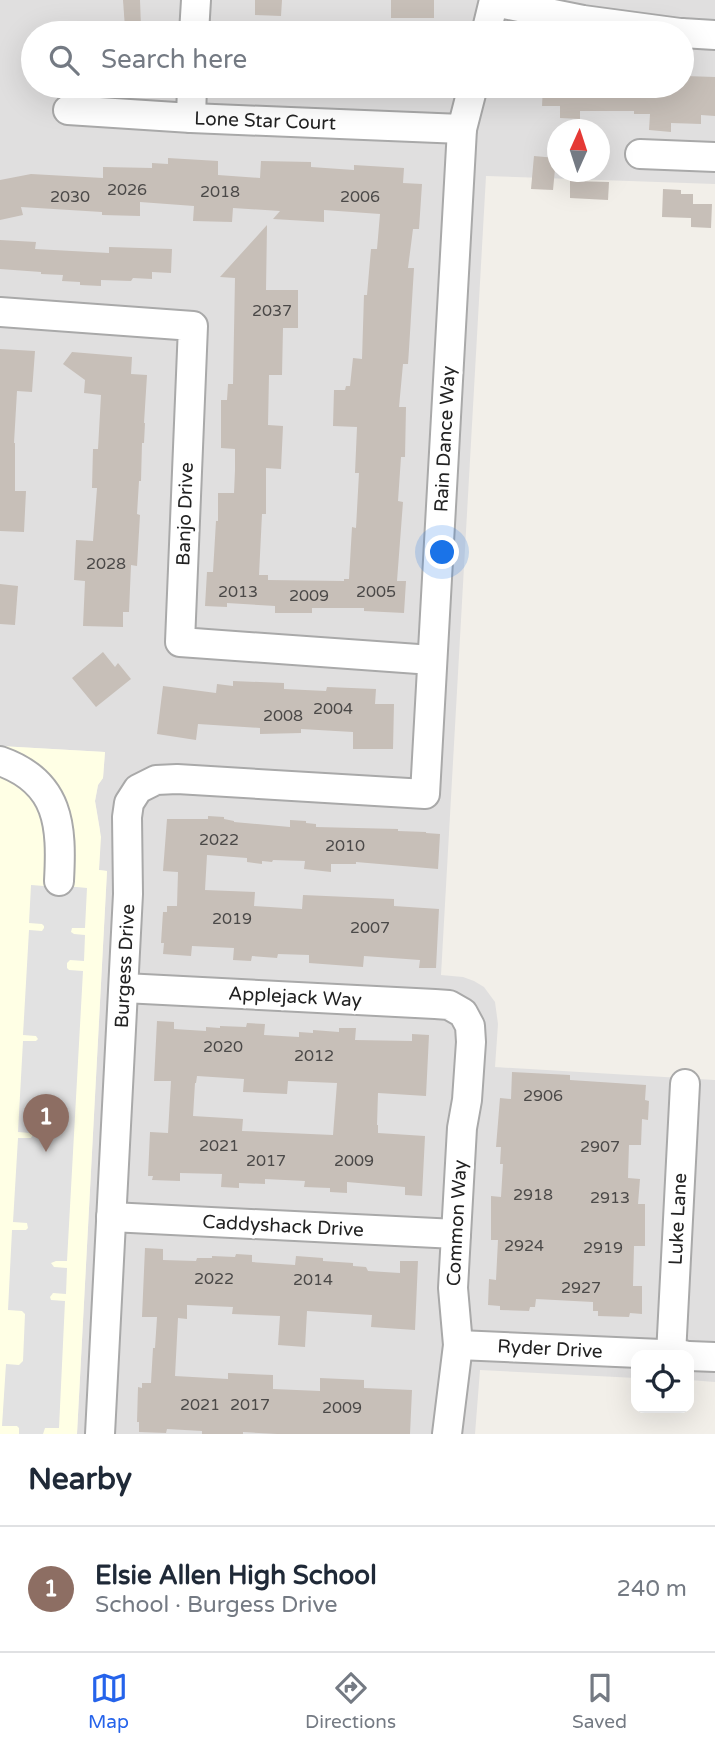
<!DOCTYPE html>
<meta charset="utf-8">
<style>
:root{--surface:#fff;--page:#f2f2f3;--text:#1f2937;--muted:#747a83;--line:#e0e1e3;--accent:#2563eb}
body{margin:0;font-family:"Varela Round",sans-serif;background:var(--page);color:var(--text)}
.controls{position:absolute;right:21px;bottom:21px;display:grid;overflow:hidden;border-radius:14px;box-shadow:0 7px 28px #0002}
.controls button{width:63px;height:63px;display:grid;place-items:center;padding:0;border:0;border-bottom:2px solid var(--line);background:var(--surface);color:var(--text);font:35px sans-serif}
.compass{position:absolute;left:547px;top:119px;width:63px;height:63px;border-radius:50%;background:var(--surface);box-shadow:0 7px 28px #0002;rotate:3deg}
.you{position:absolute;left:443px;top:553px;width:24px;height:24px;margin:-18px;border:5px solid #fff;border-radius:50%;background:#1a73e8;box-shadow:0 0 0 10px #1a73e833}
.badge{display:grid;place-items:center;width:46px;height:46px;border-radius:50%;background:var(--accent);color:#fff;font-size:23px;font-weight:700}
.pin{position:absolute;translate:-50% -58px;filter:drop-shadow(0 2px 4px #0008)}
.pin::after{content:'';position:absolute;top:37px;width:24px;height:21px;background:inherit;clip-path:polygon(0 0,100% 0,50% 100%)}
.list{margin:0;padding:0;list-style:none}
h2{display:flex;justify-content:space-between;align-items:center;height:91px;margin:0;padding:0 28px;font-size:30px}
h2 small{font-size:23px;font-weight:400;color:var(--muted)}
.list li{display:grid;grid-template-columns:46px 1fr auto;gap:21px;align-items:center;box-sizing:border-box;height:126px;padding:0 28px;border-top:2px solid var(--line)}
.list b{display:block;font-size:26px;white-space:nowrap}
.list p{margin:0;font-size:23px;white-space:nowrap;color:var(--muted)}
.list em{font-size:23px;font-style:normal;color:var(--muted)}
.icon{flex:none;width:38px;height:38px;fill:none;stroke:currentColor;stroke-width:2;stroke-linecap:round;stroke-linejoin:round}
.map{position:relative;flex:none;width:715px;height:1434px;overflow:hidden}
.search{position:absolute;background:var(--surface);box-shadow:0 7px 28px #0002;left:21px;right:21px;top:21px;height:77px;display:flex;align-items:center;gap:18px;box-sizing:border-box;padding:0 24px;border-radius:38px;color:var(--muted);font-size:26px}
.sheet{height:217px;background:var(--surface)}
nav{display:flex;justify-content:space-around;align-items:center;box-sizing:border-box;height:98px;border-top:2px solid var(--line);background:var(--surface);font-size:19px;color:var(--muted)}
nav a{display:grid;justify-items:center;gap:4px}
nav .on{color:var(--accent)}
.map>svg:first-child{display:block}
.residential{fill:#e0dfdf;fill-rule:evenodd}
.education{fill:#ffffe5}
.parking{fill:#e2e2e2}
.building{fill:#c7bfb8;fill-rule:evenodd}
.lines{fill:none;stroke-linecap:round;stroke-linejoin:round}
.minor-casing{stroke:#a9a9a9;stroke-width:32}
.minor{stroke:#fff;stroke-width:28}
.labels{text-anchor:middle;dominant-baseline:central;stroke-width:7;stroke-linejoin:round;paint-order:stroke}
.number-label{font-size:16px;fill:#4b4948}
.street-label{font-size:19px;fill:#222;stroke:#fff}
</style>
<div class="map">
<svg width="715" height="1434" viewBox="0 0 715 1434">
<rect width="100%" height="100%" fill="#f2efe9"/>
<path class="residential" d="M0,0H715V184L486,176L441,975L463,977L474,981L484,987L495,1002L498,1024L495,1067L715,1080V1382L689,1380V1355H636V1378L480,1370L475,1434H77L107,871L99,870L100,830L95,801L98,785L103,778L105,752L0,746ZM33,33H682V86H33ZM558,130H600V172H558Z"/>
<path class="education" d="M0,746L105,752L103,778L98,785L95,801L101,837L99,870L107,871L77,1434H0Z"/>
<path class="parking" d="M46,884L87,888L85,928H72L71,932L74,934L85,935L84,961L70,960L67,963V968L69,970L83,971L67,1261H56L51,1263L54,1267L67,1268L66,1294L53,1293L50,1297L51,1300L65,1301L59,1428H45L43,1434H19V1428L17,1426H2L6,1364L19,1365L23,1361L25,1314L22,1311L8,1310L12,1230H26L28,1228L27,1223L13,1222L18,1138H31L33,1135L30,1133L18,1132L23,1041H36L38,1039L36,1036L23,1035L29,930L42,931L44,928V926L42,924L29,923L31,885L44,886Z"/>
<g class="building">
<path d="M123,0H140L141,27L125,28Z"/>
<path d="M255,0H282L281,16L255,15Z"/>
<rect x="391" y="0" width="43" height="18"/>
<path d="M685,76L715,77V116L701,115V124L671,123V132L649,130L650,114H634V111H580V119L560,118V106H542L543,86H684Z"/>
<path d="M534,156L556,158L553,190L531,189Z"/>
<path d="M168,158L218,161V175L260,178L261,161L311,162V167L354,170V165L404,168L403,183L422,184L419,229H413L408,268H414L409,349L408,364H403L399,407H406L405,457H401L398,501L403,502L397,581H406L404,613L364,611V608H312V613H275V606L227,603V607L205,606L207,572H213L216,521H218V493H234L235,470V449L221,448V400H227L228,384H233L235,278L220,277L267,225L266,290H298V328H283L282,375H269L268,425L283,426L281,469L266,468V514H262L259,575H268V580L344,581V579H349L352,527L356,528L359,473H355L357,427L333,426L334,390H345L346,386H350L353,358L362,359L364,295H367L371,249H377L380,214L324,210V222L273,219L280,211L233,208L232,222L193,221L194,206L140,202V216L102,215V212L21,207L23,215L0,220V180L31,174L103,178V167L152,168V163L168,164Z"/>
<path d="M570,181L609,182L608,200L570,198Z"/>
<path d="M663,189L681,190V194H693V204H712L711,228L691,227V218L662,217Z"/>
<path d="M0,240L36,242L35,249L109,253V247L172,249L171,273L152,272V279L133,278L131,281L101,280V286L80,285V282L62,281L63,275L41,274V272L0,269Z"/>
<path d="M0,349L35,351L32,392L17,391L14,443H15V491H26L24,532L0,531Z"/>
<path d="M72,352L132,357L131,374L147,375L144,423H145L144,443H142L141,481H139L137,514L140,515L137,566L131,565L129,612H123V627L83,626L85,581L74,580L76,540L93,541L97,488H92L93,449H98L101,395L84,393L85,380L63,364Z"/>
<path d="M0,584L18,586L15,625L0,624Z"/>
<path d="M103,652L115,667L118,663L131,679L96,707L72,678Z"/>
<path d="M233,681L284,683V689L326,691L327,687L376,689L375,704H394L393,749H353V732L301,729V733L260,734V728L198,724L196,740L157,734L163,686L216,693L217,684L233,686Z"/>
<path d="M208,816L224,817V819L234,821V822L290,827V820L306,821V823L316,824V827L398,829V831L426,832V833L440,834L438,869L356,862V864H331V872L304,869L305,861L273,860L272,862L262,861V864L247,862V858L207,855L205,890L255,892L254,906L302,909L303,895L394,899V906L439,909L436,968H419L420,960L364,956L363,967L309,963V955L278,954L277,958L252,956L251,961L233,960L234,948L192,946L191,956L163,954L164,943H161L163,912H167V906H177L178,872L163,871L167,819H208Z"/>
<path d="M157,1021L174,1022V1029L206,1031V1027L220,1028V1026L246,1027L247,1023L265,1024L264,1035L299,1037V1032L313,1033V1030L339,1032V1028H356L355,1040L412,1041V1034L429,1035L426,1096L378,1093L377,1125H378V1133L425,1136L422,1196L405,1195V1187L347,1182V1193L330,1192V1188L304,1187L305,1181L265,1179V1184L239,1183V1188L221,1187L222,1174L180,1173V1181L152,1180L153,1176H148L150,1132L168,1133L171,1081H154ZM197,1076L244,1079L243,1092L287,1094L288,1081L337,1083L333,1135L242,1131L243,1119L193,1116L195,1083H196Z"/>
<path d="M512,1072L570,1075V1080L646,1085L645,1100L649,1101L648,1120L642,1119L641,1145H629L628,1178L640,1179L638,1204H645V1246H634L633,1286H642V1314L630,1313L629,1317L598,1316V1311H593V1302L536,1299L535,1307H530L529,1311L500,1310V1306L488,1305L489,1279L496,1280L498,1240H491V1196L501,1197L503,1164H500L501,1147H496L500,1098L511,1099Z"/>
<path d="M145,1248L163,1249V1260L196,1261L197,1258H212V1256L235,1257L236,1254L252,1255V1262L295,1265L296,1256L323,1258V1261L353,1263V1266L366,1267L368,1271L400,1273V1261H418L415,1330L371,1327L372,1315L307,1311L305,1347L278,1345L280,1316L232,1314L233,1307L187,1305V1319L178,1318L175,1376L228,1379V1373L273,1375V1389L320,1391V1378L364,1380V1388L412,1390L410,1434H277L243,1432V1434H202V1431L167,1429L166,1433L139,1432V1422H137L138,1387L142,1388V1383H151L153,1348H155L157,1317H142Z"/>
</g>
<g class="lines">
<g class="minor-casing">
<g id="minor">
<path d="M494,2L583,20L680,33"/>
<path d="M194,33L196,0"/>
<path d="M486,33L494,0"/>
<path d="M682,33L715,35"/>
<path d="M68,110L191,118L462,129"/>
<path d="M191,118L192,86"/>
<path d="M640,154L715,157"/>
<path d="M0,312L193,326L180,642L432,660"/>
<path d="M0,761C60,782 62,826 59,881"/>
<path d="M124,988L435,1004L449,1005L463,1013L470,1026L471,1042L467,1100L462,1128L453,1288L458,1345L447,1434"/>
<path d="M111,1217L456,1234"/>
<path d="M458,1345L684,1355"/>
<path d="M671,1355L685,1084"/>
<path d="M689,1356L715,1357"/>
<path d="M100,1434L128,894L127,817L129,803L138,789L156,780L177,779L425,794L462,129L473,86"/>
</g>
</g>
<use href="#minor" class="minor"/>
</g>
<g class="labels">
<g class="number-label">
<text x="127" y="190">2026</text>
<text x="220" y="192">2018</text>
<text x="70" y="197">2030</text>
<text x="360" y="197">2006</text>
<text x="272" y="311">2037</text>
<text x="106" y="564">2028</text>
<text x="238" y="592">2013</text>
<text x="376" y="592">2005</text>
<text x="309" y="596">2009</text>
<text x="333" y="709">2004</text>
<text x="283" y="716">2008</text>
<text x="219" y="840">2022</text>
<text x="345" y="846">2010</text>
<text x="232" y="919">2019</text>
<text x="370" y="928">2007</text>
<text x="223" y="1047">2020</text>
<text x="314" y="1056">2012</text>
<text x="543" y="1096">2906</text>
<text x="219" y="1146">2021</text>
<text x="600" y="1147">2907</text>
<text x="266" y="1161">2017</text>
<text x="354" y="1161">2009</text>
<text x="533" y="1195">2918</text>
<text x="610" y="1198">2913</text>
<text x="524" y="1246">2924</text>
<text x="603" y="1248">2919</text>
<text x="214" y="1279">2022</text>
<text x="313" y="1280">2014</text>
<text x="581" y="1288">2927</text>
<text x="200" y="1405">2021</text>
<text x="250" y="1405">2017</text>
<text x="342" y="1408">2009</text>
</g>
<g class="street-label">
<text transform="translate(265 121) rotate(2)">Lone Star Court</text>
<text transform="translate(445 439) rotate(-87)">Rain Dance Way</text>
<text transform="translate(185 514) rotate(-88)">Banjo Drive</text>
<text transform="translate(125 966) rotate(-87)">Burgess Drive</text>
<text transform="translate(295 997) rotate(3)">Applejack Way</text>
<text transform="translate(678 1219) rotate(-87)">Luke Lane</text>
<text transform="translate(457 1223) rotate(-87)">Common Way</text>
<text transform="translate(283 1226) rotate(3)">Caddyshack Drive</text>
<text transform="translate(550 1349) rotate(3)">Ryder Drive</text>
</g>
</g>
</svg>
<div class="controls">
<button><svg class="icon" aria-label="locate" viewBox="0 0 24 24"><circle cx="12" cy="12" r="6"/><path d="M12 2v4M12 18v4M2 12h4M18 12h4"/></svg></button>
</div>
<svg class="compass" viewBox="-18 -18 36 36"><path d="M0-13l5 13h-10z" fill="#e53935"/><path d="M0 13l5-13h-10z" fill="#747a83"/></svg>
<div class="you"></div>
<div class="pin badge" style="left:46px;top:1152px;background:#8d6e63">1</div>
<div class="search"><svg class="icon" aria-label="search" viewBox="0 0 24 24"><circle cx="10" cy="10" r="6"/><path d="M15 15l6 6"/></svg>Search here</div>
</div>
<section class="sheet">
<h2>Nearby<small></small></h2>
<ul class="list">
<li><span class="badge" style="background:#8d6e63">1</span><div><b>Elsie Allen High School</b><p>School · Burgess Drive</p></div><em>240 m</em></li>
</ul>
</section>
<nav>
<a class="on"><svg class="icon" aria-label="map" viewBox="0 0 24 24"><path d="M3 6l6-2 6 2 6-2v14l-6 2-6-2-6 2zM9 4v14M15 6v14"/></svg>Map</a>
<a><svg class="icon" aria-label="directions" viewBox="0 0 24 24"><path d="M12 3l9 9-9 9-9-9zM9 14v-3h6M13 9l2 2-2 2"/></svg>Directions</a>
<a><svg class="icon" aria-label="saved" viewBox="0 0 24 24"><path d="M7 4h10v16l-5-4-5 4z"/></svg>Saved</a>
</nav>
